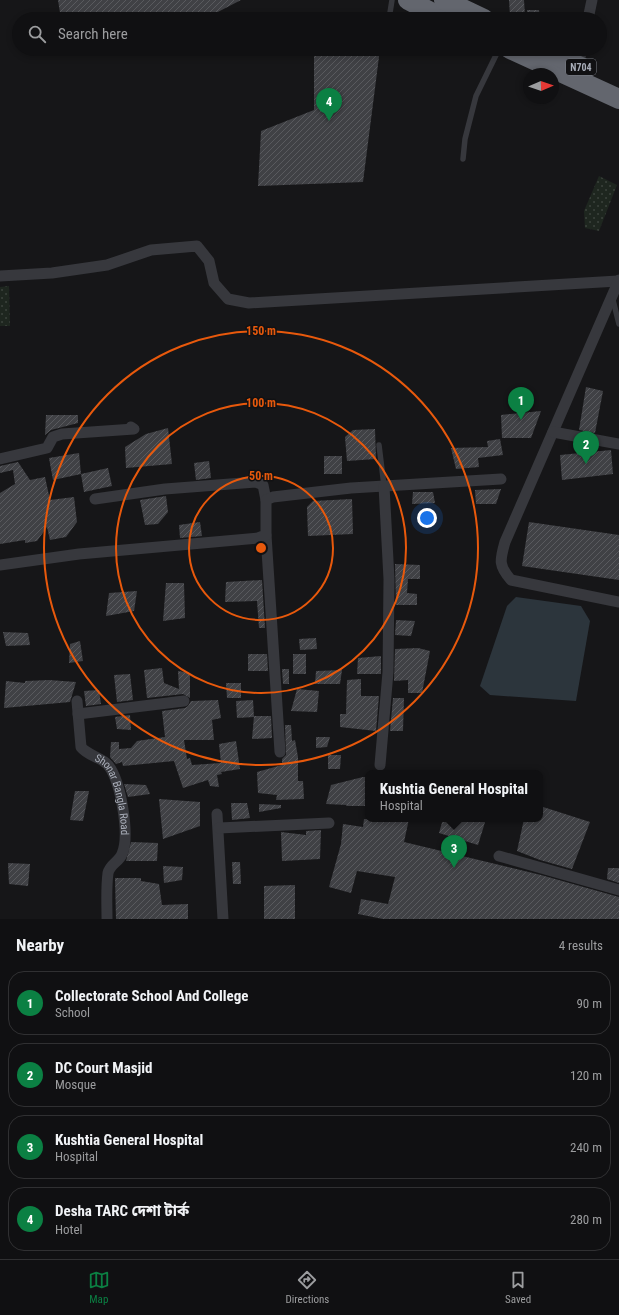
<!DOCTYPE html>
<meta charset="utf-8">
<style>
:root{--surface:#101012;--page:#19191b;--text:#f1f3f6;--muted:#9c9d9f;--line:#303032;--accent:#0b8043}
body{margin:0;font-family:"Roboto Condensed","Noto Sans Bengali",sans-serif;background:var(--page);color:var(--text)}
.compass{position:absolute;left:523px;top:68px;width:36px;height:36px;border-radius:50%;background:var(--surface);box-shadow:0 2px 6px #0003;rotate:88deg}
.you{position:absolute;left:427px;top:518px;width:14px;height:14px;margin:-10px;border:3px solid #fff;border-radius:50%;background:#1a73e8;box-shadow:0 0 0 6px #1a73e833}
.badge{display:grid;place-items:center;width:26px;height:26px;border-radius:50%;background:var(--accent);color:#fff;font-size:13px;font-weight:700}
.pin{position:absolute;translate:-50% -33px;filter:drop-shadow(0 1px 2px #0008)}
.pin::after{content:'';position:absolute;top:21px;width:14px;height:12px;background:inherit;clip-path:polygon(0 0,100% 0,50% 100%)}
.popup{position:absolute;left:365px;top:770px;width:178px;height:52px;box-sizing:border-box;display:grid;place-content:center;border-radius:8px;background:var(--surface);filter:drop-shadow(0 1px 3px #0005);font-size:13px;white-space:nowrap;color:var(--muted)}
.popup b{font-size:15px;color:var(--text)}
.popup::after{content:'';position:absolute;left:50%;top:100%;margin-left:-8px;border:8px solid transparent;border-top-color:var(--surface)}
.list{margin:0;padding:0;list-style:none}
h2{display:flex;justify-content:space-between;align-items:center;height:52px;margin:0;padding:0 16px;font-size:17px}
h2 small{font-size:13px;font-weight:400;color:var(--muted)}
.list li{display:grid;grid-template-columns:26px 1fr auto;gap:12px;align-items:center;box-sizing:border-box;height:64px;margin:0 8px 8px;padding:0 8px;border:1px solid var(--line);border-radius:16px}
.list b{display:block;font-size:15px;white-space:nowrap}
.list p{margin:0;font-size:13px;white-space:nowrap;color:var(--muted)}
.list em{font-size:13px;font-style:normal;color:var(--muted)}
.icon{flex:none;width:22px;height:22px;fill:none;stroke:currentColor;stroke-width:2;stroke-linecap:round;stroke-linejoin:round}
.map{position:relative;flex:none;width:619px;height:919px;overflow:hidden}
.search{position:absolute;background:var(--surface);box-shadow:0 2px 6px #0003;left:12px;right:12px;top:12px;height:44px;display:flex;align-items:center;gap:10px;box-sizing:border-box;padding:0 14px;border-radius:22px;color:var(--muted);font-size:15px}
.sheet{height:340px;background:var(--surface)}
nav{display:flex;justify-content:space-around;align-items:center;box-sizing:border-box;height:56px;border-top:1px solid var(--line);background:var(--surface);font-size:11px;color:var(--muted)}
nav a{display:grid;justify-items:center;gap:2px}
nav .on{color:var(--accent)}
.map>svg:first-child{display:block}
.grass{fill:url(#grass-dots)}
.water{fill:#2c353c}
.building{fill:url(#building-hatch)}
.lines{fill:none;stroke-linecap:round;stroke-linejoin:round}
.lane{stroke:#37383d;stroke-width:5.5}
.street{stroke:#37383d;stroke-width:11}
.highway{stroke:#63666e;stroke-width:20}
.ring{fill:none;stroke:#e8590c;stroke-width:2}
.labels{text-anchor:middle;dominant-baseline:central;stroke-width:3;stroke-linejoin:round;paint-order:stroke}
.shield{fill:#111113;stroke:#7b7e86;stroke-width:1}
.shield-label{font-size:10px;font-weight:bold;fill:#a8adb8}
.street-label{font-size:11px;fill:#a8adb8;stroke:#111113}
.centre{fill:#e8590c;stroke:#111113;stroke-width:2}
.ring-label{font-size:12px;text-anchor:middle;font-weight:bold;fill:#e8590c;stroke:#111113;stroke-width:3;stroke-linejoin:round;paint-order:stroke}
</style>
<div class="map">
<svg width="619" height="919" viewBox="0 0 619 919">
<defs>
<pattern id="grass-dots" width="8" height="8" patternUnits="userSpaceOnUse"><rect width="8" height="8" fill="#1e261f"/><path d="M2 2h.1M6 6h.1" fill="none" stroke="#3c433d" stroke-width="1.8" stroke-linecap="round"/></pattern>
<pattern id="building-hatch" width="6" height="6" patternUnits="userSpaceOnUse"><rect width="6" height="6" fill="#404145"/><path d="M-1 1l2-2M0 6l6-6M5 7l2-2" fill="none" stroke="#595a5e"/></pattern>
</defs>
<rect width="100%" height="100%" fill="#161618"/>
<g class="grass">
<path d="M599,176L617,185L599,231L585,228L584,211Z"/>
<path d="M9,286L10,326H0V287Z"/>
</g>
<path class="water" d="M516,597L581,606L590,621L576,701L490,695L480,686L507,606Z"/>
<g class="building">
<path d="M58,0H241L214,14L180,19H77L75,16L60,13Z"/>
<path d="M509,0H524L525,16L510,17Z"/>
<path d="M527,10H539L540,19H527Z"/>
<path d="M314,49H380L363,182L258,186L261,131L314,110Z"/>
<path d="M586,387L603,391L595,433L579,430Z"/>
<path d="M541,411L531,438H502L501,415Z"/>
<path d="M46,415H78V423L51,430L45,435Z"/>
<path d="M168,428L172,464L126,468L125,447L146,434Z"/>
<path d="M375,429L376,459L347,461L345,437L353,430Z"/>
<path d="M500,439L503,455L478,458L479,467L456,469L451,448L488,447L487,441Z"/>
<path d="M611,450L613,474L562,480L560,455Z"/>
<path d="M79,453L81,474L53,480L49,458Z"/>
<rect x="324" y="456" width="18" height="18"/>
<path d="M209,461L211,478L196,480L194,463Z"/>
<path d="M18,462L30,480L45,477L50,500L74,497L77,522L66,537L50,540L47,527L37,541L25,543V540L0,544V493L15,484L13,470L0,473V466Z"/>
<path d="M108,468L112,486L84,492L81,474Z"/>
<path d="M501,489L496,504H476L475,490Z"/>
<path d="M413,492H433L435,503L412,504Z"/>
<path d="M166,496L168,512L158,524L145,525L140,500Z"/>
<path d="M352,499L353,534L308,536L307,507L313,501Z"/>
<path d="M200,522L202,536L180,538L179,525Z"/>
<path d="M529,522L619,535V580L522,566Z"/>
<path d="M395,564L420,565V579H408L407,593L417,594V605H396Z"/>
<path d="M262,580L265,628H259L257,601L225,602L226,582Z"/>
<path d="M166,583H184L185,618L163,621Z"/>
<path d="M137,591L134,611L106,616L109,593Z"/>
<path d="M396,620L415,621L411,636L395,635Z"/>
<path d="M3,632L28,633L30,645L6,646Z"/>
<path d="M316,638L317,649L300,650L299,639Z"/>
<path d="M80,641L83,661L69,663L70,644Z"/>
<path d="M418,648L430,651L422,693H408V680L394,681L395,649Z"/>
<path d="M248,654H267L268,671H248Z"/>
<rect x="293" y="654" width="13" height="20"/>
<path d="M381,656V674H357L358,658Z"/>
<path d="M162,668L164,683L179,689L178,671L190,673V698L183,694L147,698L144,670Z"/>
<path d="M282,669H289V684H283Z"/>
<path d="M342,670L340,684H315L316,671Z"/>
<path d="M130,674L133,700L117,702L114,675Z"/>
<path d="M361,679V696H379L376,731L340,727V714H346L347,680Z"/>
<path d="M49,680L76,682L70,702L4,708L6,681L25,683V681Z"/>
<path d="M226,683H241V698H227Z"/>
<path d="M297,689L319,691L317,712L291,711Z"/>
<path d="M99,690L101,704L86,706L84,691Z"/>
<path d="M393,698H404L403,731H390Z"/>
<path d="M218,700L221,718L212,720L214,740H184L187,759L190,758L192,765L221,763L219,744L236,741L240,769L221,772L222,774L217,775L219,787L210,786L208,780L183,788L174,761L123,766L122,762L116,764L110,757L111,742H119V749L131,748L137,741L165,737L162,711L185,708L188,706L191,701Z"/>
<path d="M253,700L254,717L237,718L236,701Z"/>
<path d="M130,715L131,730L117,729L115,717Z"/>
<path d="M254,716H271L272,738L252,739Z"/>
<path d="M285,725H291L292,741L295,740L298,757V781H303L304,799L276,800L277,795L258,793L257,772L282,765V759L286,755Z"/>
<path d="M316,737H330L327,747L316,748Z"/>
<path d="M328,755H341L340,769H328Z"/>
<path d="M363,777H368V806H346L347,805L326,804L331,785Z"/>
<path d="M124,784L146,785L150,794L128,797Z"/>
<path d="M75,791H89L83,821L70,820Z"/>
<path d="M159,799L200,802V826L163,839Z"/>
<path d="M231,803H247L250,818L232,820Z"/>
<path d="M259,804L281,805V808L259,812Z"/>
<path d="M540,806L590,822L572,869L540,860L517,851L524,819H540Z"/>
<path d="M364,819H409L404,842L541,875L619,897V919H383L358,914L361,899L388,904L395,877L357,871L351,893L329,887L341,844L343,824L363,827Z"/>
<path d="M443,819H486L478,845L439,833Z"/>
<path d="M321,830L320,859L282,861L281,832L306,835V831Z"/>
<path d="M131,842L158,843L157,861H126Z"/>
<path d="M232,862H240L241,884H233Z"/>
<path d="M8,863L30,864L28,886L9,884Z"/>
<path d="M163,866L183,867L182,880L164,883Z"/>
<path d="M608,868H619V883L607,879Z"/>
<path d="M115,878H141V881L159,884L162,905L188,904V919H116Z"/>
<path d="M295,885V919H264V886Z"/>
</g>
<g class="lines">
<g class="lane">
<path d="M389,19L392,0"/>
<path d="M463,159L465,139L476,96L499,49"/>
<path d="M613,300L619,324"/>
<path d="M379,445L384,486"/>
</g>
<g class="street">
<path d="M588,19L592,0"/>
<path d="M578,66L582,49"/>
<path d="M0,276L52,273L107,265L151,250L197,246L209,261L214,283L228,299L249,303L618,281"/>
<path d="M619,280L505,542C500,560 498,565 511,580L619,602"/>
<path d="M553,432L619,444"/>
<path d="M0,459L47,448L53,437L62,434L134,429L131,427"/>
<path d="M95,499L165,489L256,482L263,485L266,500"/>
<path d="M266,535L280,752"/>
<path d="M0,565L79,554L258,538L266,535V500L273,497L351,488L501,479"/>
<path id="s1" d="M77,701L81,747C88,756 101,757 108,765C121,781 130,836 122,854C119,862 110,864 108,873C106,888 107,904 107,919"/>
<path d="M78,714L184,701"/>
<path d="M380,765L388,672L389,579L384,486"/>
<path d="M217,814L223,919"/>
<path d="M219,828L329,823"/>
<path d="M499,856L619,890"/>
</g>
<g class="highway">
<path d="M408,0L444,19"/>
<path d="M444,0L484,19"/>
<path d="M510,49L619,99"/>
<path d="M543,49L585,69"/>
</g>
</g>
<g class="ring">
<circle cx="261" cy="548" r="72"/>
<circle cx="261" cy="548" r="145"/>
<circle cx="261" cy="548" r="217"/>
</g>
<g class="labels">
<rect class="shield" x="566" y="59" width="30" height="16" rx="3"/>
<g class="shield-label">
<text x="581" y="67">N704</text>
</g>
<g class="street-label">
<text stroke="none"><textPath href="#s1" startOffset="108">Shonar Bangla Road</textPath></text>
</g>
</g>
<circle cx="261" cy="548" r="6" class="centre"/>
<g class="ring-label">
<text x="261" y="335">150 m</text>
<text x="261" y="407">100 m</text>
<text x="261" y="480">50 m</text>
</g>
</svg>
<svg class="compass" viewBox="-18 -18 36 36"><path d="M0-13l5 13h-10z" fill="#e53935"/><path d="M0 13l5-13h-10z" fill="#9c9d9f"/></svg>
<div class="you"></div>
<div class="pin badge" style="left:521px;top:420px">1</div>
<div class="pin badge" style="left:586px;top:464px">2</div>
<div class="pin badge" style="left:454px;top:868px">3</div>
<div class="popup"><b>Kushtia General Hospital</b>Hospital</div>
<div class="pin badge" style="left:329px;top:121px">4</div>
<div class="search"><svg class="icon" aria-label="search" viewBox="0 0 24 24"><circle cx="10" cy="10" r="6"/><path d="M15 15l6 6"/></svg>Search here</div>
</div>
<section class="sheet">
<h2>Nearby<small>4 results</small></h2>
<ul class="list">
<li><span class="badge">1</span><div><b>Collectorate School And College</b><p>School</p></div><em>90 m</em></li>
<li><span class="badge">2</span><div><b>DC Court Masjid</b><p>Mosque</p></div><em>120 m</em></li>
<li><span class="badge">3</span><div><b>Kushtia General Hospital</b><p>Hospital</p></div><em>240 m</em></li>
<li><span class="badge">4</span><div><b>Desha TARC দেশা টার্ক</b><p>Hotel</p></div><em>280 m</em></li>
</ul>
</section>
<nav>
<a class="on"><svg class="icon" aria-label="map" viewBox="0 0 24 24"><path d="M3 6l6-2 6 2 6-2v14l-6 2-6-2-6 2zM9 4v14M15 6v14"/></svg>Map</a>
<a><svg class="icon" aria-label="directions" viewBox="0 0 24 24"><path d="M12 3l9 9-9 9-9-9zM9 14v-3h6M13 9l2 2-2 2"/></svg>Directions</a>
<a><svg class="icon" aria-label="saved" viewBox="0 0 24 24"><path d="M7 4h10v16l-5-4-5 4z"/></svg>Saved</a>
</nav>
